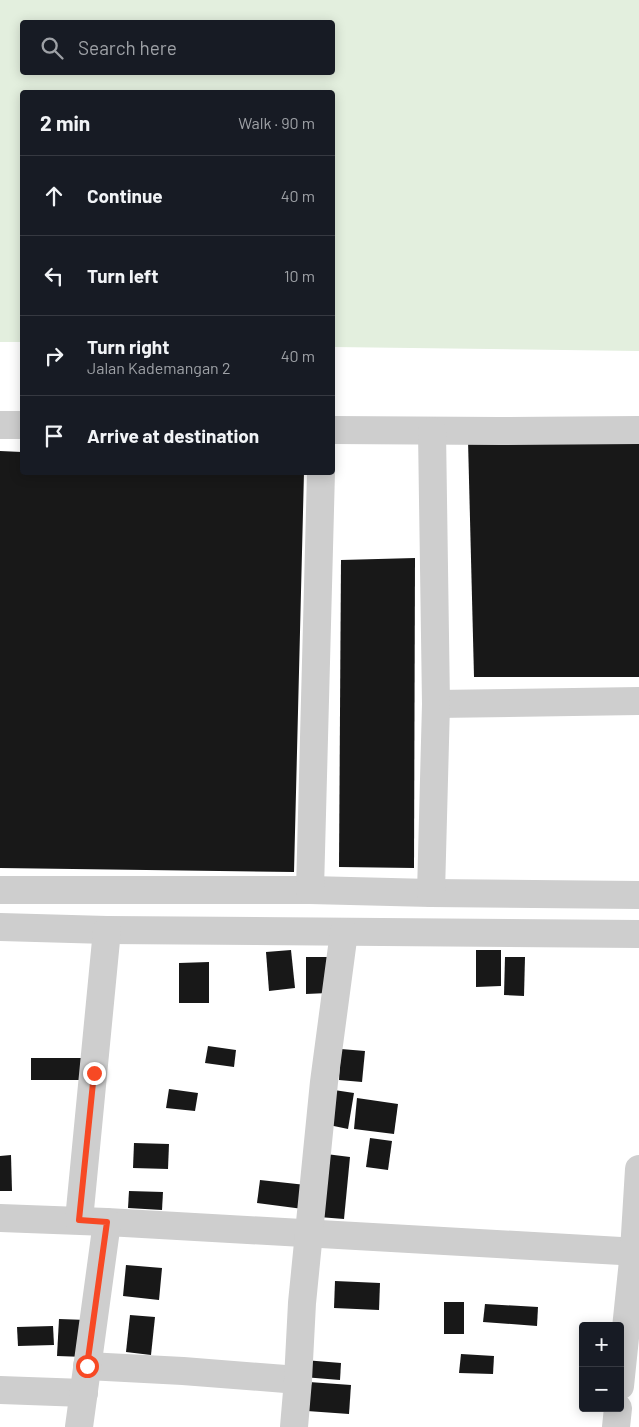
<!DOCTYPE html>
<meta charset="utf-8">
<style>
:root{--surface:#171b24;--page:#20242c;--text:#f1f3f6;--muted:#9ea1a6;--line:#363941}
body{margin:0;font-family:Barlow,sans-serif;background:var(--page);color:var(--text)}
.controls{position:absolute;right:15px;bottom:15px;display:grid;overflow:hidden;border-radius:5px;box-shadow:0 2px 12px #0003}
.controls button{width:45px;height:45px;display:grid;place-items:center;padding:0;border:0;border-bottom:1px solid var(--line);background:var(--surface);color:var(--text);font:25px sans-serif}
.stop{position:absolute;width:15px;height:15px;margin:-11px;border:4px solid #f74924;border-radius:50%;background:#fff}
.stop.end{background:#f74924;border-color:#fff;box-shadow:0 1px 5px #0008}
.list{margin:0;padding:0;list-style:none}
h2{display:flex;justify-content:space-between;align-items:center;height:65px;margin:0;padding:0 20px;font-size:21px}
h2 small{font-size:16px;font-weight:400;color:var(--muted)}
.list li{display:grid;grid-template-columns:32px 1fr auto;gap:15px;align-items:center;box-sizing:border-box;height:80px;padding:0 20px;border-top:1px solid var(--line)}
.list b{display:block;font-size:19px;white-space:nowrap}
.list p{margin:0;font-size:16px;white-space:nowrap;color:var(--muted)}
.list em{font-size:16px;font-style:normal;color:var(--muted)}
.icon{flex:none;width:28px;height:28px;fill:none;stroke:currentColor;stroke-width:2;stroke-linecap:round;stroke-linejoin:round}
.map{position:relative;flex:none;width:639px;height:1427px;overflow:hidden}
.search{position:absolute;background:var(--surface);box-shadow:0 2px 12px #0003;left:20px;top:20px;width:315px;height:55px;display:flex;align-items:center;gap:12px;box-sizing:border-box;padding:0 18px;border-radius:5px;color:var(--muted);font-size:19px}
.panel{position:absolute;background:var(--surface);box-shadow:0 2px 12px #0003;left:20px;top:90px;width:315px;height:385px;border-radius:5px}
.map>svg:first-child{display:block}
.green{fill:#e3efde;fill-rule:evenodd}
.building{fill:#181818}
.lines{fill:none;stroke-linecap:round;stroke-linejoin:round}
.minor{stroke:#cecece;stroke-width:28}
.route{stroke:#f74924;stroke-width:6}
</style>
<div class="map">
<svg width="639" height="1427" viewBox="0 0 639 1427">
<rect width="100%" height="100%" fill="#fff"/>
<path class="green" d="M0,0H639V351L333,347L332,92H22V342H0ZM22,22H332V72H22Z"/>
<g class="building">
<path d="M468,440L639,443V677H474Z"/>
<path d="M0,451L22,452V472H304L294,872L0,868Z"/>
<path d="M415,558L414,868L339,867L341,560Z"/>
<path d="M291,950L295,988L269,991L266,952Z"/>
<path d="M476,950H501V986L476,987Z"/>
<path d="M306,957H328V993L306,994Z"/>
<path d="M505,957H525L524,996L504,995Z"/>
<path d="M209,962V1003H179V963Z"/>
<path d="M208,1046L236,1050L234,1067L205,1063Z"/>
<path d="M341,1049L365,1051L362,1082L339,1080Z"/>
<path d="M31,1058H82L81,1080H31Z"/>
<path d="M169,1089L198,1093L195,1111L166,1108Z"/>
<path d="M334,1090L354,1093L348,1129L329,1125Z"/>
<path d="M357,1098L398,1104L394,1134L354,1129Z"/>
<path d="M370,1138L392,1141L388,1170L366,1167Z"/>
<path d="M134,1143L169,1144L168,1169L133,1168Z"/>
<path d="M326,1154L350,1157L344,1219L319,1217Z"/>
<path d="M11,1155L12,1191H0V1156Z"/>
<path d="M260,1180L306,1185L303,1209L257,1203Z"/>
<path d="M129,1191L163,1192L162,1210L128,1208Z"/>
<path d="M126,1265L162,1268L159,1300L123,1296Z"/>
<path d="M335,1281L380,1283L379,1310L334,1308Z"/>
<rect x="444" y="1302" width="20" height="32"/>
<path d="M485,1304L538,1307L537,1326L483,1322Z"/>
<path d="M130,1315L155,1317L151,1355L126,1352Z"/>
<path d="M59,1319L87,1320L85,1357L57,1356Z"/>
<path d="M53,1326L54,1345L18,1346L17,1327Z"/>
<path d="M461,1354L494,1356L493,1374L459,1373Z"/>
<path d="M304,1360L341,1363L340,1380L303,1377Z"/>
<path d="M309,1382L351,1385L349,1414L307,1411Z"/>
</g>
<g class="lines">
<g class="minor">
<path d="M0,425H22"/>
<path d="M332,430L499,431L639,430"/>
<path d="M436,704L639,701"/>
<path d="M0,890H310L431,893L639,895"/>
<path d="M310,890L321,472"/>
<path d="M431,893L436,704L432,431"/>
<path d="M0,927L107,930L639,934"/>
<path d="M0,1218L107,1222L639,1252"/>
<path d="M79,1220L107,930"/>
<path d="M87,1366L183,1371L298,1380"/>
<path d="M620,1386L634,1251L639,1169"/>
<path d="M0,1390L84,1393"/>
<path d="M79,1427L107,1222"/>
<path d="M294,1427L298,1380L302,1303L324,1082L344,932"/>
<path d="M616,1427L618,1408"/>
</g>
</g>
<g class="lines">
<path class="route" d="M87,1366L107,1222L79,1220L94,1073"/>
</g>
</svg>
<div class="controls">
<button>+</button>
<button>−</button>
</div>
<div class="stop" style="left:87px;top:1366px"></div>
<div class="stop end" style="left:94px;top:1073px"></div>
<div class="search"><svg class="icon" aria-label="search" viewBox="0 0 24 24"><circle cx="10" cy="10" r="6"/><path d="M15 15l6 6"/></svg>Search here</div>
<section class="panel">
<h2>2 min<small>Walk · 90 m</small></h2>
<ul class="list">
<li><svg class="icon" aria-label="ahead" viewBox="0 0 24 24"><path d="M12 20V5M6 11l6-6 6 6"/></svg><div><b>Continue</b></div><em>40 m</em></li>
<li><svg class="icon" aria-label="left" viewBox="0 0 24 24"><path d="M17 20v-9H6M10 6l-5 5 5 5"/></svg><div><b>Turn left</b></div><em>10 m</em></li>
<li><svg class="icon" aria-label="right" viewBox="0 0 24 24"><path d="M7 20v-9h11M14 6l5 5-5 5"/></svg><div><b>Turn right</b><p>Jalan Kademangan 2</p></div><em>40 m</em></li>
<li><svg class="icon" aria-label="arrive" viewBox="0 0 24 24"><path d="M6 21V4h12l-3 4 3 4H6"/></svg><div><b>Arrive at destination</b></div></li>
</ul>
</section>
</div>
